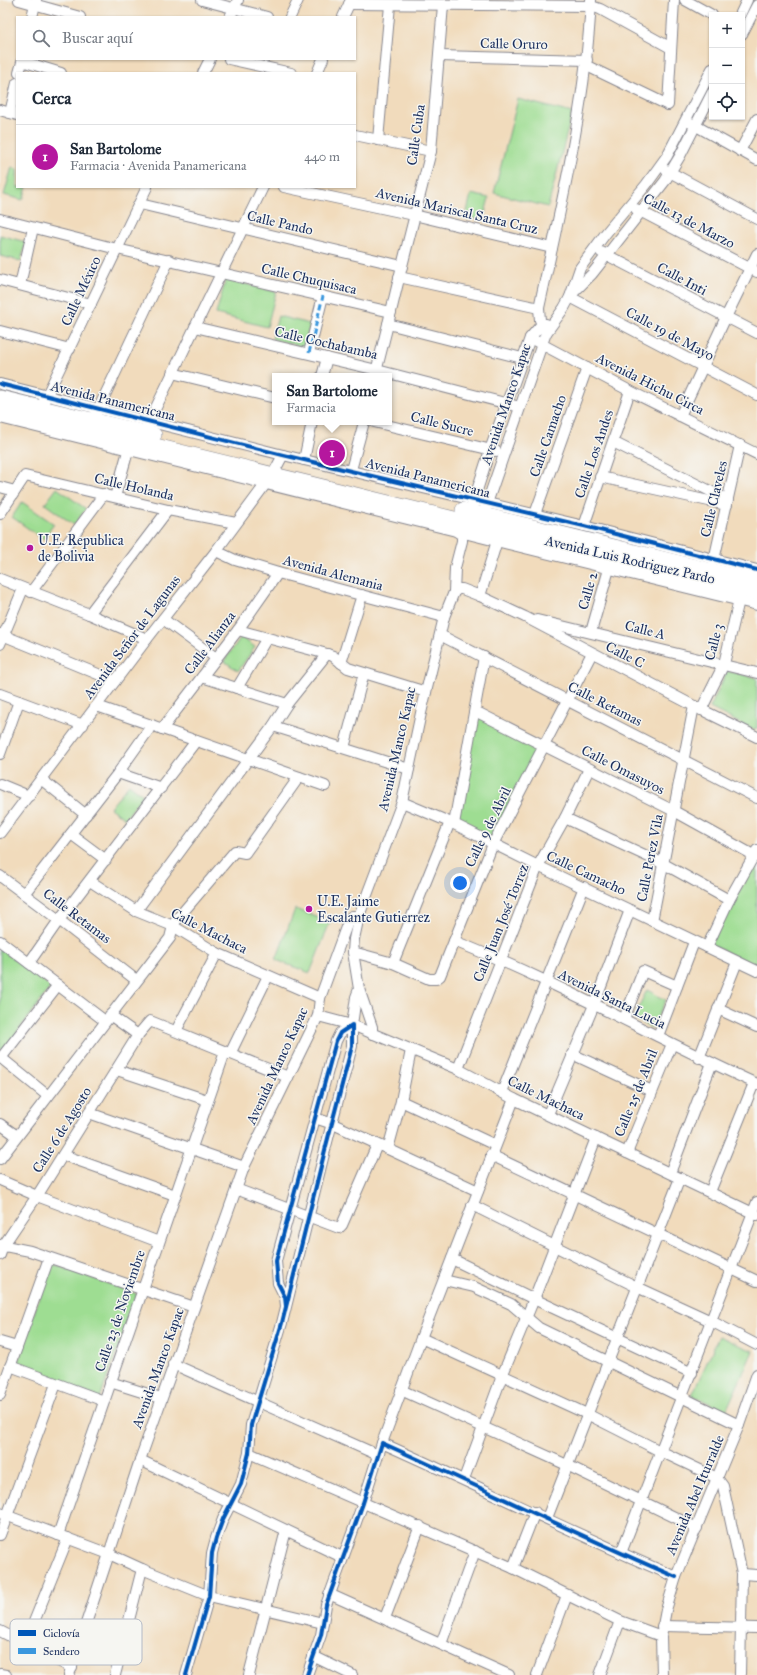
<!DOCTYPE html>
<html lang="es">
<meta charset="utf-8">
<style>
:root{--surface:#fff;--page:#f6f6f7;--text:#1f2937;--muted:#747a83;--line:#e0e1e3;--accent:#b5179e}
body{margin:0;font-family:"IM FELL Great Primer",serif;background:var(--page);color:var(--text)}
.controls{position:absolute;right:12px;top:12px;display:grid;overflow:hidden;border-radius:0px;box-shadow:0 1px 3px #0004}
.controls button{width:36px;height:36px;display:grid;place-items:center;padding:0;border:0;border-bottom:1px solid var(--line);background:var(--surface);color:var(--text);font:20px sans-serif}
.you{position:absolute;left:460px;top:883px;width:14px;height:14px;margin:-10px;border:3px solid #fff;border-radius:50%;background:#1a73e8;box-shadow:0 0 0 6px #1a73e833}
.badge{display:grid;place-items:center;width:26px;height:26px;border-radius:50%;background:var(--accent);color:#fff;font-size:13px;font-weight:700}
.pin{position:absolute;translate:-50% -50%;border:2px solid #fff;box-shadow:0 1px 4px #0006}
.popup{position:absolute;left:272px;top:373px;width:120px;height:52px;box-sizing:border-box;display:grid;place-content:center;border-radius:0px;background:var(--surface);filter:drop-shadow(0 1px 3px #0005);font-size:13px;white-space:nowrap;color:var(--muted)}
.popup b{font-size:15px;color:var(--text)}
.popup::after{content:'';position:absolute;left:50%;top:100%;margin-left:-8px;border:8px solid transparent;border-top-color:var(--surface)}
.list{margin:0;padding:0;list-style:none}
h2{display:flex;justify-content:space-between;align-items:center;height:52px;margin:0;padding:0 16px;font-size:17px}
h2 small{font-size:13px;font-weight:400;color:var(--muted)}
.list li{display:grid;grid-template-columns:26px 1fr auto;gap:12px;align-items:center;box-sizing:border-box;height:64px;padding:0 16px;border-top:1px solid var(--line)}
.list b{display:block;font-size:15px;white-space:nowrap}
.list p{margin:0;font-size:13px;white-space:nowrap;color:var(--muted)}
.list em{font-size:13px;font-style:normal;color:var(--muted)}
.icon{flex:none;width:22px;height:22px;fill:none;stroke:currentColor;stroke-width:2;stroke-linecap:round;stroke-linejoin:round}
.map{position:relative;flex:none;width:757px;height:1675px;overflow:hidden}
.search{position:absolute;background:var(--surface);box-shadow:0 1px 3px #0004;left:16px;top:16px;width:340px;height:44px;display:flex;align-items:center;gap:10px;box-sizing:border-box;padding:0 14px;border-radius:0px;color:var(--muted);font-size:15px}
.panel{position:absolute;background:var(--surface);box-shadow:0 1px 3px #0004;left:16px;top:72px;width:340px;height:116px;border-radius:0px}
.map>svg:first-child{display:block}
.green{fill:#9edd92;stroke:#5c8678}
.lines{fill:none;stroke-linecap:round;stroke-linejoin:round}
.minor-casing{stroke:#86858d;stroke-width:12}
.highway-casing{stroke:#86858d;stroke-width:16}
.minor{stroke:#fff;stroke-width:10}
.highway{stroke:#fff;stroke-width:15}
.quiet{stroke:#3a97de;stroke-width:3;stroke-dasharray:6 3;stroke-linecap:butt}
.cycleway-casing{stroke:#f6f6f2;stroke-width:6}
.cycleway{stroke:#0057b8;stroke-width:4}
.poi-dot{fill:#b5179e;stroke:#f6f6f2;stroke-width:1.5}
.labels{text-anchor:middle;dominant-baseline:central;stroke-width:3;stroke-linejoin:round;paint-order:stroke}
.street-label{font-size:14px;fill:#1b2f5e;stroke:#f6f6f2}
.poi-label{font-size:14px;fill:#1b2f5e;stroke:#f6f6f2;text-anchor:start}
.key{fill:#f6f6f2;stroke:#b4bac6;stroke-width:1}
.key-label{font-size:11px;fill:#1b2f5e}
</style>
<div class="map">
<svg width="757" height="1675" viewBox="0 0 757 1675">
<rect width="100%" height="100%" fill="#f6f6f2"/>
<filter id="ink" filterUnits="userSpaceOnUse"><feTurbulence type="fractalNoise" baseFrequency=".025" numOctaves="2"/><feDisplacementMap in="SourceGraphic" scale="8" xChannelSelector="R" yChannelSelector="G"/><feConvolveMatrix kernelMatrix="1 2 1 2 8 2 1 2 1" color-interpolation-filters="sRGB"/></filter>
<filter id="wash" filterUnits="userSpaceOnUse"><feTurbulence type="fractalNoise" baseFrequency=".012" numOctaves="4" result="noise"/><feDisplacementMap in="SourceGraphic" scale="16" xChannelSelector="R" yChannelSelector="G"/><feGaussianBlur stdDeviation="0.9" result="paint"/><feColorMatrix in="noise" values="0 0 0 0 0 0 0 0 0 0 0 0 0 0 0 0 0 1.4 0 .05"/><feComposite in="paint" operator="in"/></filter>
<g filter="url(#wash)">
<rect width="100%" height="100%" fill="#f1dbbc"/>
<g class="green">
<path d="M518,99L572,113L548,207L494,193Z"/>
<path d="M12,167L17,169V187H27L23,200L4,195Z"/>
<path d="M471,194L489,198L483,221L466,216Z"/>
<path d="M0,235L26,242L21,261L0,256Z"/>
<path d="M226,279L276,292L267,327L216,314Z"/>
<path d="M278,316L310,324L304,347L272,339Z"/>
<path d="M57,488L86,509L74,525L45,504Z"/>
<path d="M22,502L54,524L43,539L12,517Z"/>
<path d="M241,637L255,647L238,671L224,661Z"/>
<path d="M727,671L757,678V729L753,730L710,708Z"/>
<path d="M476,715L538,747L491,838L457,822Z"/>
<path d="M129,784L143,795L125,819L110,808Z"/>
<path d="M757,859V967L710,944Z"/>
<path d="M295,909L330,922L310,973L276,960Z"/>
<path d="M0,949L51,987L3,1051L0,1048Z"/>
<path d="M647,990L666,1000L652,1028L633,1018Z"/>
<path d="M50,1263L137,1294L100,1398L17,1367Z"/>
<path d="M719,1336L753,1351L726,1411L692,1395Z"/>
</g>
</g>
<g filter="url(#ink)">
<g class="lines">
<g class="minor-casing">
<g id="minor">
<path d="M19,0L80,17"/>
<path d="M202,0L267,17"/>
<path d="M685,0L712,15"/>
<path d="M349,4L591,6L600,9L671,48"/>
<path d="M740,15L747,0"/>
<path d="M32,17L36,0"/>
<path d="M230,17L238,0"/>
<path d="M290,17L298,0"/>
<path d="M343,17L351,0"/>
<path d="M742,34L757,5"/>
<path d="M439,56L587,60"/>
<path d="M229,59L291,73"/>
<path d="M22,61L61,73"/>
<path d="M587,66L668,105L674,0"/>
<path d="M19,73L23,59"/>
<path d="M203,73L210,59"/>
<path d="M317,73L323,59"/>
<path d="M0,110L17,115"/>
<path d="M10,113L17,83"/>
<path d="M689,122L757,160"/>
<path d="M355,135L431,151"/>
<path d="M378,140L390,5"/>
<path d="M740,151L757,119"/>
<path d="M666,170L757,219"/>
<path d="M284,187L414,215L552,248"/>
<path d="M140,204L402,266L388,324L522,358"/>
<path d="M636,209L757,272"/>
<path d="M0,219L117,249L391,312"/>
<path d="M601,252L757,333"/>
<path d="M402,266L431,151L443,5"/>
<path d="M399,277L539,308"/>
<path d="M0,280L91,304"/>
<path d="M20,285L33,228"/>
<path d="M571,295L592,274L665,181L680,156L712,93"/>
<path d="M570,297L757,395"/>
<path d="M195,327L377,370L520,407"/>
<path d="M0,331L70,349"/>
<path d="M546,333L540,320L539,308C561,206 586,104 591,0"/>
<path d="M530,338L630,391L757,454"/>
<path d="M309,353L323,296"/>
<path d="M172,373L275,398"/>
<path d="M322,376L327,358"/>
<path d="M375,376L388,324"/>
<path d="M0,384L283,455L584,526L757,570"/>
<path d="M44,401L147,187"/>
<path d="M96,414L169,260"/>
<path d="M680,416L726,317L757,254"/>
<path d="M0,418L456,531L462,535V541L455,568L454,592"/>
<path d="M374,422L496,451"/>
<path d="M147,426L263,187"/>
<path d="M613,442L728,500"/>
<path d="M304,460L312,422"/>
<path d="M351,470L364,422"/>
<path d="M600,477L727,505"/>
<path d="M0,487L15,491"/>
<path d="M115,497L130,444"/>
<path d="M472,506L490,450L530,338L541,325L546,324"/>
<path d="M485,509L542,344L546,333L564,308L570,297L580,268L606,233L646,185L667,156L712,69"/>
<path d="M0,514L25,476L168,510L236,523"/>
<path d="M535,514L587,368"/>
<path d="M584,526L630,391"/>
<path d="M456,531L757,605"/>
<path d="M216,551L235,560L278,573L444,617"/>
<path d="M714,560L740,445"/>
<path d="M0,579L89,614L147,639"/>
<path d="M31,592L104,494"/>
<path d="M480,596L525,617L694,706L757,737"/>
<path d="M89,614L168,510"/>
<path d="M163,619L216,658"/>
<path d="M537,620L757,673"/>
<path d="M238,630L327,654L333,656L348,668L426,692"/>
<path d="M591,632L611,562"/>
<path d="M0,634L115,681"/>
<path d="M440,635L757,798"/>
<path d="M0,644L23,589"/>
<path d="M341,663L362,595"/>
<path d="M202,677L287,704"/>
<path d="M237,688L267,638"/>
<path d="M0,694L83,725"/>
<path d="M97,706L325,786"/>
<path d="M701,710L724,664L739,600"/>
<path d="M475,711L674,811L757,857"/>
<path d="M273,726L409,769"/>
<path d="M162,729L238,630L278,573"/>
<path d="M344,748L364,673"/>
<path d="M0,754L19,701"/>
<path d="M118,773L161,788"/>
<path d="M41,779L86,815"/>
<path d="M0,784L29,796"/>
<path d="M402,802L454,824L538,866L757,971"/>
<path d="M565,818L664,864L729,900"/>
<path d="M454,824L484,657"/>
<path d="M0,833L147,639L216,551L273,474L283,455"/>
<path d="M71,834L106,860"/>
<path d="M0,876L59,920L136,980"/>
<path d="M90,881L136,911L173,926L217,953L320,998"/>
<path d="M24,894L118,773L152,725"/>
<path d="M136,911L273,726L287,704L327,654"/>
<path d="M652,921L694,706"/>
<path d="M0,941L105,1021"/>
<path d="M454,941C558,982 655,1038 757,1084"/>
<path d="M707,947L729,900L757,850"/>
<path d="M353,952L393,963L429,979H436L440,976L493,844L592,653"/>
<path d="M29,963L59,920L196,741"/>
<path d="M393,963L450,822"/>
<path d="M359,989L372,1027V1034"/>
<path d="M718,1009L757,1027"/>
<path d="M110,1015L138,1035"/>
<path d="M318,1016L352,1025L458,1069L514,1099L757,1215"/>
<path d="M624,1019L643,971L677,986"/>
<path d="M352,1025L356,997L359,989L353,952L354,939L359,916L402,802L421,713L444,617L454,592L458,589H462L480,596L500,531"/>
<path d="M176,1031L217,953"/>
<path d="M658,1036L694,942"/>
<path d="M230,1054L268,976"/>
<path d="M572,1054L652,1091"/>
<path d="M0,1057L48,1096"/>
<path d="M1,1058L58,985"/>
<path d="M699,1058L737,962"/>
<path d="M458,1069L538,866L565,818L589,769"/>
<path d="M117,1070L207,1100"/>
<path d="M502,1092L584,887"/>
<path d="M401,1101L495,1145"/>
<path d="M89,1113L244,1167"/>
<path d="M548,1114L594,1005L630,910"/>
<path d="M315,1118L333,1124L388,1149L478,1191"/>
<path d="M0,1124L17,1136"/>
<path d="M388,1149L401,1101L411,1050"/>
<path d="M627,1153L672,1044"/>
<path d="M63,1155L175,1195"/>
<path d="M491,1155L757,1281"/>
<path d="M0,1159L170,938L173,926L177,919L235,851L245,853L299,777"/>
<path d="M670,1173L712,1063"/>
<path d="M0,1180L37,1196L159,1242"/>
<path d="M236,1189L339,1228L342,1225L377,1145"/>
<path d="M710,1192L754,1083"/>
<path d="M472,1205L637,1287L711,1321L757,1345"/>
<path d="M0,1245L30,1251L194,1307"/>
<path d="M0,1255L3,1246L37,1196L138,1035L150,1021L288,1077"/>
<path d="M452,1259L534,1299L692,1373"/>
<path d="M444,1280L474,1287L511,1304L539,1328L739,1425"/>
<path d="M421,1338L587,1414L660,1451L717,1478L723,1486L742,1574L740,1675"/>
<path d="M0,1342L17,1347"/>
<path d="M173,1364L378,1455"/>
<path d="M10,1366L104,1401"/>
<path d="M110,1382L161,1398"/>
<path d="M401,1390L567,1465L697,1528"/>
<path d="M0,1395L49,1258"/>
<path d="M382,1443L421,1338L514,1099"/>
<path d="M249,1453L513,1568L620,1621L661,1636"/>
<path d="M140,1460L342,1557"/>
<path d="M464,1479L502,1376L534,1299L596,1138"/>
<path d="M0,1513L109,1554L142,1569L209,1596L323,1623"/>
<path d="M547,1518L680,1178"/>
<path d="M0,1535L56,1384"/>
<path d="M58,1535L225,1052"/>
<path d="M621,1553L757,1202"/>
<path d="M513,1568L535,1512"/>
<path d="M742,1574L757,1575"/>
<path d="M329,1594L509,1675"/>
<path d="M385,1618L420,1526"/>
<path d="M662,1626L757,1628"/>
<path d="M0,1631L72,1668"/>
<path d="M25,1644L68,1538"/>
<path d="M441,1644L475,1551"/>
<path d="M313,1656L352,1675"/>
<path d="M0,1674L6,1675"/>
<path d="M69,1675L140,1460L244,1167L318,1016L320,998L349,919L352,916H359"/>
<path d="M115,1675L142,1569"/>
<path d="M186,1675L209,1596L212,1553L216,1538L223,1519L241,1484L249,1453L251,1425L282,1323L326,1146L352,1046V1025L340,1033L336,1041L276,1261L278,1283L285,1297L286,1306"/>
<path d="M249,1675L286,1530"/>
<path d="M307,1675L321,1635L326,1605L363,1503L382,1443C481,1487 577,1535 676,1577"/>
<path d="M537,1675L567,1595"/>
<path d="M600,1675L620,1621"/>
<path d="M662,1675L661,1636L666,1610L676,1577L739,1425L757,1374"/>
</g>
</g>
<g class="highway-casing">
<g id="highway">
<path d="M0,398L154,435"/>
<path d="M0,408L757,593"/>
<path d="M463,510L757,582"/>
</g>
</g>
<use href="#minor" class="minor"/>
<use href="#highway" class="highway"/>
<path class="quiet" d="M309,353L323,296"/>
<g class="cycleway-casing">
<g id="cycleway">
<path d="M0,384L283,455L584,526L757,570"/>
<path d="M186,1675L209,1596L212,1553L216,1538L223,1519L241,1484L249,1453L251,1425L282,1323L326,1146L352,1046V1025L340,1033L336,1041L276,1261L278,1283L285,1297L286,1306"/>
<path d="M307,1675L321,1635L326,1605L363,1503L382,1443C481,1487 577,1535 676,1577"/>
</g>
</g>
<use href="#cycleway" class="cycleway"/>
</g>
</g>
<g class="poi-dot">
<circle cx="30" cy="548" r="4"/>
<circle cx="309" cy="909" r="4"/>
</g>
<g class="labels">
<g class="street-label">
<text transform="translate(514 44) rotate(1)">Calle Oruro</text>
<text transform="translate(416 135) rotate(-82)">Calle Cuba</text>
<text transform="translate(457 211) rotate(13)">Avenida Mariscal Santa Cruz</text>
<text transform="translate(689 221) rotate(28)">Calle 13 de Marzo</text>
<text transform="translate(280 223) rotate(13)">Calle Pando</text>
<text transform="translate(309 279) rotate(13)">Calle Chuquisaca</text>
<text transform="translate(682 279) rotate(28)">Calle Inti</text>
<text transform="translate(81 291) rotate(-65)">Calle México</text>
<text transform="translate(670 334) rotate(28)">Calle 19 de Mayo</text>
<text transform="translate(326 343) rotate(13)">Calle Cochabamba</text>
<text transform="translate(650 384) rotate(27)">Avenida Hichu Circa</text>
<text transform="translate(113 401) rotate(14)">Avenida Panamericana</text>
<text transform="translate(506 404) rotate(-71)">Avenida Manco Kapac</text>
<text transform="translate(442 424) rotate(14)">Calle Sucre</text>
<text transform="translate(548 436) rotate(-71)">Calle Camacho</text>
<text transform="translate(594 454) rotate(-71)">Calle Los Andes</text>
<text transform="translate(428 478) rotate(14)">Avenida Panamericana</text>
<text transform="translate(134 487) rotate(13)">Calle Holanda</text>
<text transform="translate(714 499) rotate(-77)">Calle Claveles</text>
<text transform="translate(630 560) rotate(13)">Avenida Luis Rodriguez Pardo</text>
<text transform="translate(333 573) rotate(15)">Avenida Alemania</text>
<text transform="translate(588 591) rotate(-74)">Calle 2</text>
<text transform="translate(645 630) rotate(14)">Calle A</text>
<text transform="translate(132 637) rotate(-53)">Avenida Señor de Lagunas</text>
<text transform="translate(714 642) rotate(-76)">Calle 3</text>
<text transform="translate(210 643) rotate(-53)">Calle Alianza</text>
<text transform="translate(625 655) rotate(27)">Calle C</text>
<text transform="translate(605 704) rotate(27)">Calle Retamas</text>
<text transform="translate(397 749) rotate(-77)">Avenida Manco Kapac</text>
<text transform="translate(623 770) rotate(27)">Calle Omasuyos</text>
<text transform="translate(488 827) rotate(-64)">Calle 9 de Abril</text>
<text transform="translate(650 858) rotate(-79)">Calle Perez Vila</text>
<text transform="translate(586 873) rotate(25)">Calle Camacho</text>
<text transform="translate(77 916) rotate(37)">Calle Retamas</text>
<text transform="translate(501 923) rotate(-68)">Calle Juan José Torrez</text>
<text transform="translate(209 931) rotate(27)">Calle Machaca</text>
<text transform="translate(612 999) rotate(26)">Avenida Santa Lucia</text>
<text transform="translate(277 1066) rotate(-65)">Avenida Manco Kapac</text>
<text transform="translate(636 1093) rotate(-68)">Calle 25 de Abril</text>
<text transform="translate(546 1098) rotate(26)">Calle Machaca</text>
<text transform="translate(62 1130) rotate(-58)">Calle 6 de Agosto</text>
<text transform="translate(120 1311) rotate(-71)">Calle 23 de Noviembre</text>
<text transform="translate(158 1368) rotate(-70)">Avenida Manco Kapac</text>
<text transform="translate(695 1495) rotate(-67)">Avenida Abel Iturralde</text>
</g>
<g class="poi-label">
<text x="38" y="540">U.E. Republica<tspan x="38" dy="16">de Bolivia</tspan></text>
<text x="317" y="901">U.E. Jaime<tspan x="317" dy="16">Escalante Gutierrez</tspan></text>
</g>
</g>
<rect x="10" y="1619" width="132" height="46" rx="6" class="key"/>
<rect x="18" y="1630" width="18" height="6" fill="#0057b8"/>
<rect x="18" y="1648" width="18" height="6" fill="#3a97de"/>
<g class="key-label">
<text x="43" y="1637">Ciclovía</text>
<text x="43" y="1655">Sendero</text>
</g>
</svg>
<div class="controls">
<button>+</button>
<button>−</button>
<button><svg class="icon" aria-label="locate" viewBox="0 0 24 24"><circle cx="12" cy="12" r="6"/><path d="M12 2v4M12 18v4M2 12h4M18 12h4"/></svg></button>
</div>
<div class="you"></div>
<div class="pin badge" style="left:332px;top:453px">1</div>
<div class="popup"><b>San Bartolome</b>Farmacia</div>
<div class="search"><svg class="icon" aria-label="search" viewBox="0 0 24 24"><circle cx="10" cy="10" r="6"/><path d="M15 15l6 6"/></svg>Buscar aquí</div>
<section class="panel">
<h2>Cerca<small></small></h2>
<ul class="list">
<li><span class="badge">1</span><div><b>San Bartolome</b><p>Farmacia · Avenida Panamericana</p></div><em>440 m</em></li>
</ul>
</section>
</div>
